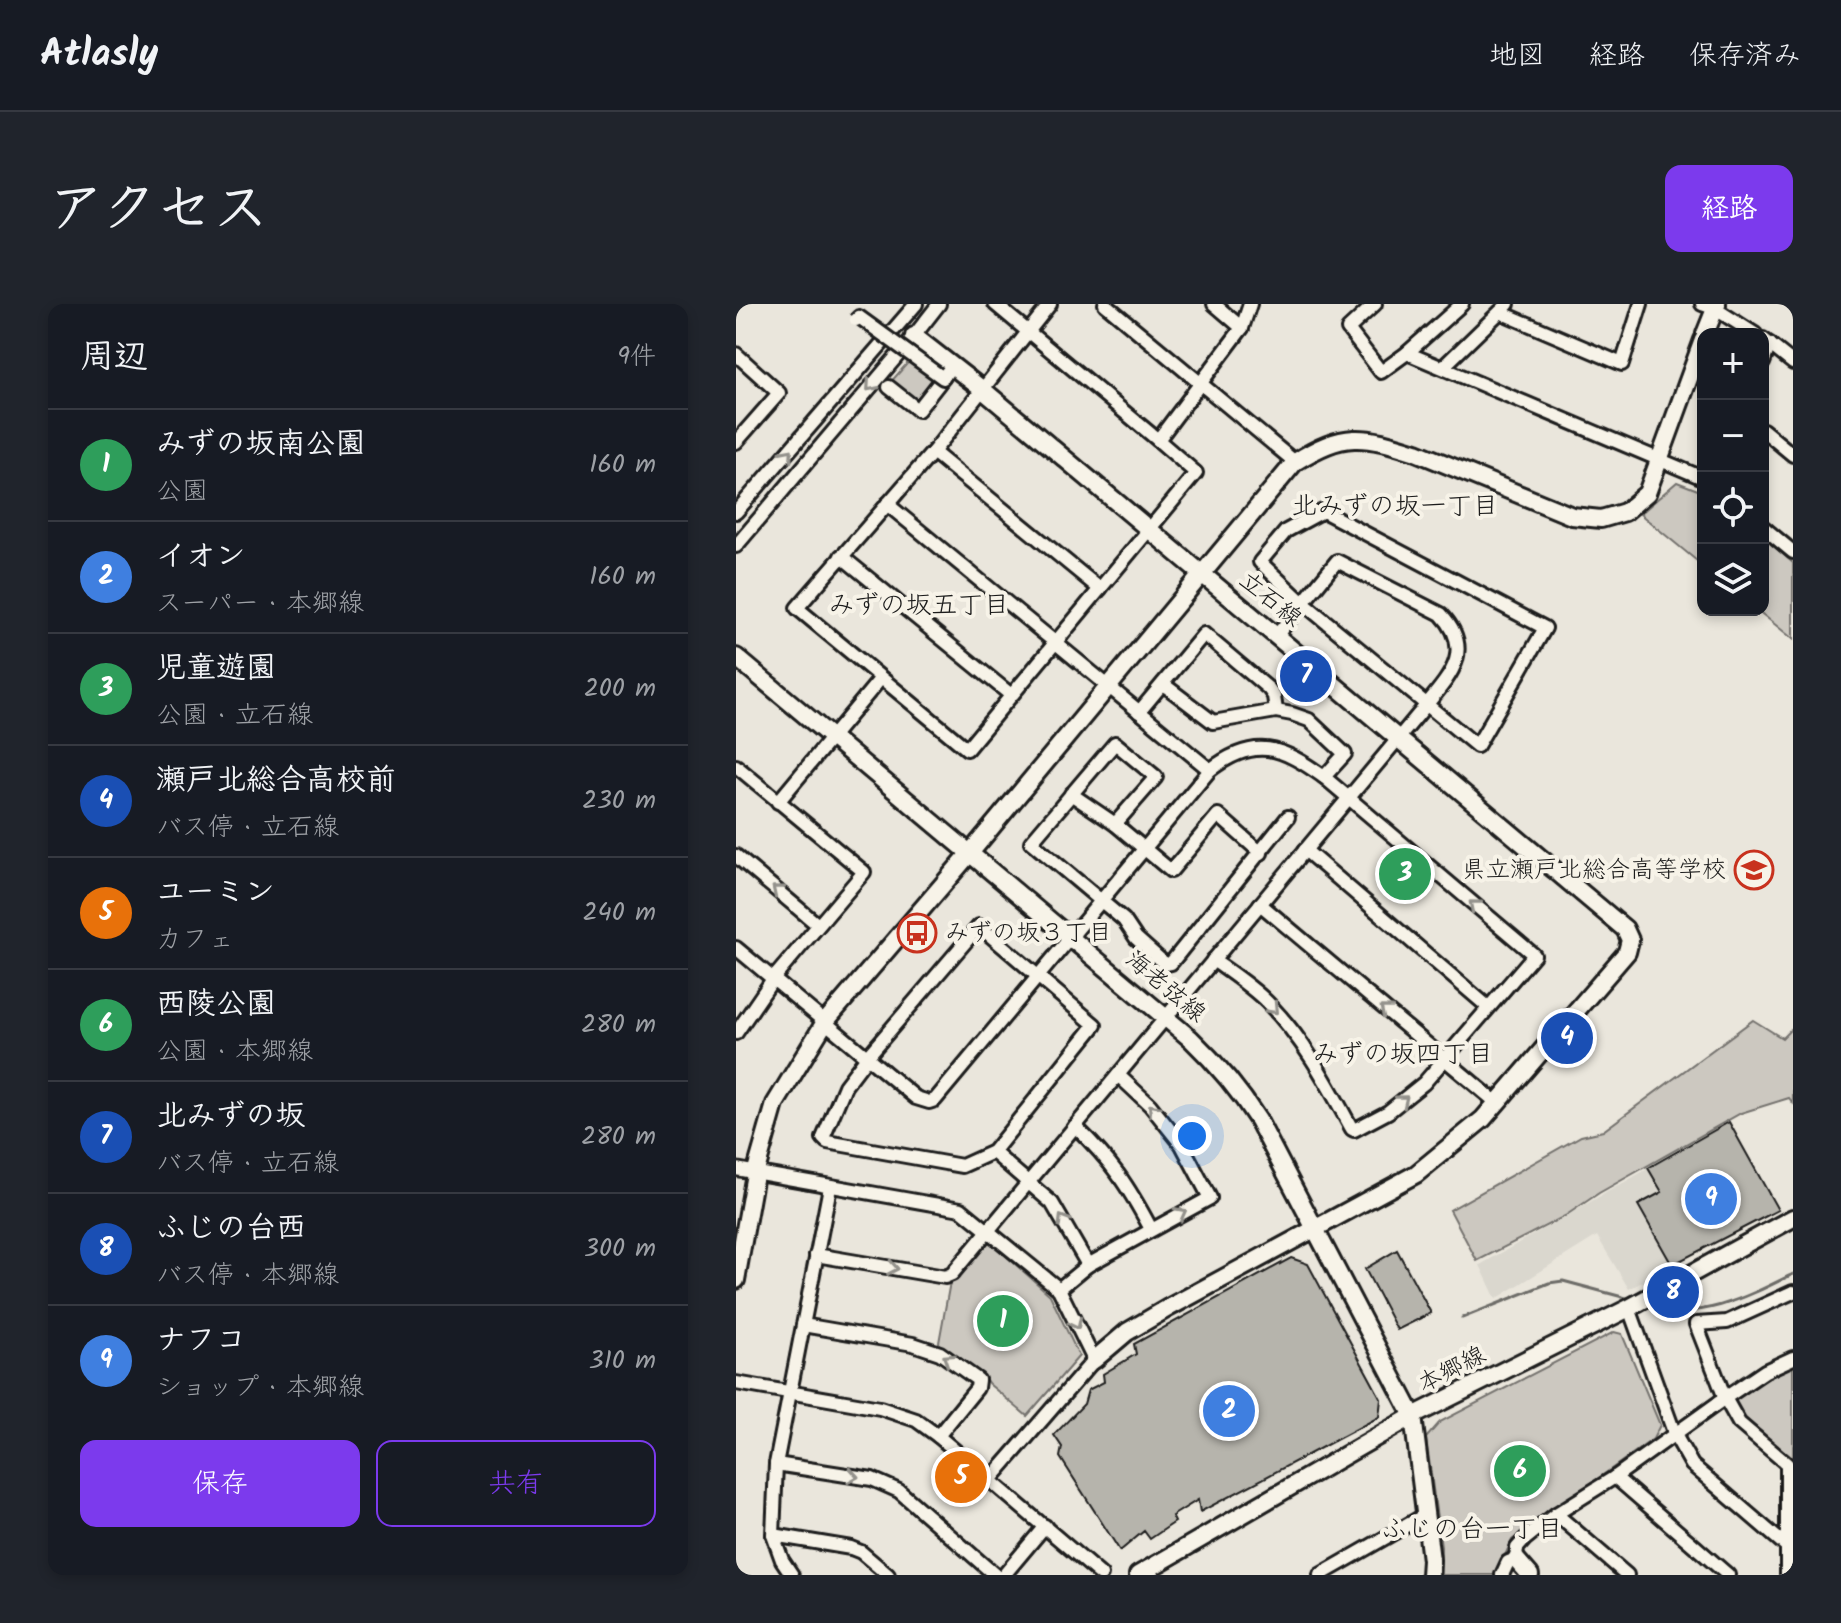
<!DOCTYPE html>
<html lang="ja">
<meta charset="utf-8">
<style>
:root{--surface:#171b24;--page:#20242c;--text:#f1f3f6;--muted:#9ea1a6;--line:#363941;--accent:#7c3aed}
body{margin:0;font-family:Kalam,"Klee One",sans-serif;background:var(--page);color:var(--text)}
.controls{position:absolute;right:24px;top:24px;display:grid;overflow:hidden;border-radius:16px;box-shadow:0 4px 12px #0003}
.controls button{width:72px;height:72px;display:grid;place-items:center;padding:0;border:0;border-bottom:2px solid var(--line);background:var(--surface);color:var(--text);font:40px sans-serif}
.you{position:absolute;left:456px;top:832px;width:28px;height:28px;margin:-20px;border:6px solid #fff;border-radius:50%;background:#1a73e8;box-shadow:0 0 0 12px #1a73e833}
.badge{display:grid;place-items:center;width:52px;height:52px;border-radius:50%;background:var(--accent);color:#fff;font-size:26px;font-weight:700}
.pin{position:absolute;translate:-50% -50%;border:4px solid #fff;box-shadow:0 2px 8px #0006}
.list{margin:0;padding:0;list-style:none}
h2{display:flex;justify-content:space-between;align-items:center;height:104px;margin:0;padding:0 32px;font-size:34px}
h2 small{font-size:26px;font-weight:400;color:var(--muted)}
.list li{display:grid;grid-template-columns:52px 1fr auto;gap:24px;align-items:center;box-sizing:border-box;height:112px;padding:0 32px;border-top:2px solid var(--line)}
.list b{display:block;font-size:30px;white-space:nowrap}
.list p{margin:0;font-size:26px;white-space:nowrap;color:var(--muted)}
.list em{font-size:26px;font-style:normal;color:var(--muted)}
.actions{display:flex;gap:16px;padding:24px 32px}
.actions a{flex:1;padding:18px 0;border:2px solid var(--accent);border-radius:16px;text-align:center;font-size:28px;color:var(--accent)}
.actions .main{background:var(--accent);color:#fff}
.icon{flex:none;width:44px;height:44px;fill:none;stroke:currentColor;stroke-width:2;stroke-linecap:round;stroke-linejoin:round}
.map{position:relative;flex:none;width:1057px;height:1271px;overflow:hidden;border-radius:16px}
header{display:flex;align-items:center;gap:48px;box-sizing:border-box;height:112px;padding:0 40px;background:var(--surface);border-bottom:2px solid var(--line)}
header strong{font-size:38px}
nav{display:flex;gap:44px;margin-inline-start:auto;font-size:28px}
.intro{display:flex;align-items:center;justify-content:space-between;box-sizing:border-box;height:192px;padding:0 48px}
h1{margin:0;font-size:56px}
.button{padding:20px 36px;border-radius:16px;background:var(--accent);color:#fff;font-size:28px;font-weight:700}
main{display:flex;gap:48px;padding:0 48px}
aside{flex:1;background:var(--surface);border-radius:16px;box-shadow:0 4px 12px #0003}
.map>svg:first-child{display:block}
.built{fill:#dad7ce}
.green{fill:#ccc8c0;stroke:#74726e;stroke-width:2}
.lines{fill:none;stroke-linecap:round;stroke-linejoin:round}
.stream{stroke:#6d6c68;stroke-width:3}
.building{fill:#b6b4ac;stroke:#1c1c1c;stroke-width:2}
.street-casing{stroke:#1c1c1c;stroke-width:18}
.secondary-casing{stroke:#1c1c1c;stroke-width:22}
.street{stroke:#f7f3e8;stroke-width:12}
.secondary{stroke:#f7f3e8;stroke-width:16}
.street-bridge-casing{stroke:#1c1c1c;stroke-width:18;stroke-linecap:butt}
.street-bridge{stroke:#f7f3e8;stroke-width:12}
.oneway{stroke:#94928c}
.labels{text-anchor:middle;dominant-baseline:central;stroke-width:8;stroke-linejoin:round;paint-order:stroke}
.street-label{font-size:24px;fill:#1c1c1c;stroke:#f7f3e8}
.poi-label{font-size:24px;fill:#1c1c1c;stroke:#f7f3e8;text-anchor:end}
.neighbourhood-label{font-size:26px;fill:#1c1c1c;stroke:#f7f3e8}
</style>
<header>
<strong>Atlasly</strong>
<nav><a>地図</a><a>経路</a><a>保存済み</a></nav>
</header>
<div class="intro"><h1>アクセス</h1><a class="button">経路</a></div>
<main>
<aside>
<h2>周辺<small>9件</small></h2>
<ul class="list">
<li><span class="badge" style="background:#2e9e5b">1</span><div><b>みずの坂南公園</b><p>公園</p></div><em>160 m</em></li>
<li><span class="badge" style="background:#3f7fe0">2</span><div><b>イオン</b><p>スーパー · 本郷線</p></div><em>160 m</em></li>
<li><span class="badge" style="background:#2e9e5b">3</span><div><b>児童遊園</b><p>公園 · 立石線</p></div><em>200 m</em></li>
<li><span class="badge" style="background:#1a4fb4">4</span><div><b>瀬戸北総合高校前</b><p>バス停 · 立石線</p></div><em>230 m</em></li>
<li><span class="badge" style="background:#e8710a">5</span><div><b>ユーミン</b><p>カフェ</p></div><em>240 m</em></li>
<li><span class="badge" style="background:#2e9e5b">6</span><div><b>西陵公園</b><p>公園 · 本郷線</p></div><em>280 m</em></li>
<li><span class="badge" style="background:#1a4fb4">7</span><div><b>北みずの坂</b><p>バス停 · 立石線</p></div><em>280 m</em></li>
<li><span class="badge" style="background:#1a4fb4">8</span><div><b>ふじの台西</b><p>バス停 · 本郷線</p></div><em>300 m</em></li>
<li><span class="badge" style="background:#3f7fe0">9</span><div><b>ナフコ</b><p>ショップ · 本郷線</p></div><em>310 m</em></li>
</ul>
<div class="actions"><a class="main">保存</a><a>共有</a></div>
</aside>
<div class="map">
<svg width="1057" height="1271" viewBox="0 0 1057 1271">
<rect width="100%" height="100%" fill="#eae6dc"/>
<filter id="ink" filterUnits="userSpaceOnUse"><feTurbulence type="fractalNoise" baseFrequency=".0125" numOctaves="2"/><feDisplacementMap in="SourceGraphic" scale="16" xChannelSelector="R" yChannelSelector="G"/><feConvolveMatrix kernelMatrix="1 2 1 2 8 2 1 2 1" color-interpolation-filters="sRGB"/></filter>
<g filter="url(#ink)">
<path class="built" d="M993,818L1042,906L893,985L861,932L760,995L744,961Z"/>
<g class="green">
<path d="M176,54L204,73L179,101L153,80Z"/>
<path d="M941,178L967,188V262L904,210Z"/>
<path d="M1027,233L1057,259V335L1021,306H1027Z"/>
<path d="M669,551L688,567L669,590L650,574Z"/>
<path d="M1017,716L1046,734L1057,723V799L1053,794L1005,809L863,889L829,912L741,957L714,906L845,832L867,827Z"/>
<path d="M252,936L314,991L343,1052L291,1112L253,1080L247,1072L202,1044L214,978Z"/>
<path d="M878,1028L886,1030L924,1121L917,1135L776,1236L760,1271H705V1243L690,1134L704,1118Z"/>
<path d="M1057,1062V1156L1008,1113L998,1096L1029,1076Z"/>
</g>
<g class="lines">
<g class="stream">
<path d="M913,1001C962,1019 1013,992 1057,970"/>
<path d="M726,1014L813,979L827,977L894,995"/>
</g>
</g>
<g class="building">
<path d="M993,818L1042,906L936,961L902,901L926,888L912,864Z"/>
<path d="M661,946L695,1009L661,1026L629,965Z"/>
<path d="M555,954L572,960L645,1095L643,1113L464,1208L462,1196L436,1212L439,1218L414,1235L408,1227L384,1247L324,1153L326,1143L318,1131L348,1100L352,1086L368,1078L367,1070L400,1050L398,1040Z"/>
</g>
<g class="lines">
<g class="street-casing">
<g id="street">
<path d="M259,0L422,136"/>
<path d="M314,0L197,148L61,304L231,445L460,169L422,136L506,24L514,0"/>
<path d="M369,0L559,158"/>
<path d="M478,0L506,24"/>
<path d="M639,0L612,25L645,68L671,49L726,0"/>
<path d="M966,0L978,4L1019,30"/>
<path d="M764,8L886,60L905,0"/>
<path d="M1027,35L1057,59"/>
<path d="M671,49L967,174"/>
<path d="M0,50L43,89L0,138"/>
<path d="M1027,59L1034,40"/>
<path d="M707,63L772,0"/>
<path d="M153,83L182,106L207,74"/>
<path d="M1027,126L1057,151"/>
<path d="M197,148L364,285"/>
<path d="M151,200L474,466"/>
<path d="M587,207L809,324L741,442L566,298L524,258L550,227Z"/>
<path d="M0,208L180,0"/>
<path d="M1027,223L1057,248"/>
<path d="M0,242L178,32L203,0"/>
<path d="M105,252L275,391"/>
<path d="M427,380L477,418L540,407L556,410L573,416L609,450L588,473"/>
<path d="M403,408L468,330L533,385L538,392L540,407"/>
<path d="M0,462L128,568L37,675L0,729"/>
<path d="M335,490L379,520L435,567L482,511L525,549"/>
<path d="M42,498L145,374"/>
<path d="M379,520L420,473L379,439L295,538L388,616L400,634L429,660L435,659L552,513"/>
<path d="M569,546L752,703"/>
<path d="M0,552L82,621"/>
<path d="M524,600L761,799"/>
<path d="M243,622L359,721L257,848L226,862L91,838L87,834L109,782L131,753Z"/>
<path d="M0,644L180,794L193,798L199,796L474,466C519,431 546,443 588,473L798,651L688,779L652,808L618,826L616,825C591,779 568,735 531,698C515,682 495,669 477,656"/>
<path d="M339,822C376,858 391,880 415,925"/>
<path d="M257,848L316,899L352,961"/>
<path d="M0,865L225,905L323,985L358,1056L254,1176"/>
<path d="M80,951L209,973L216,970L691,400C716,370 738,345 705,310L601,257L540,332"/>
<path d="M323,985L352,961L474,894L446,841L414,801L382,771"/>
<path d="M1057,988L991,1018L960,1020L989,1094L1029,1067L1057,1054"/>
<path d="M893,1004L939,1131L956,1161L1049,1241"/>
<path d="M67,1021L177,1040L204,1049L242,1076L241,1084L202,1132"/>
<path d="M0,1079L144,1104L180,1116L202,1132L365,1271"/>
<path d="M40,1160L136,1175L163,1187L259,1271"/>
<path d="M879,1173L992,1271"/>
<path d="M820,1210L891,1271"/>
<path d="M37,1231L115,1244L125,1248L152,1271"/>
<path d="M56,1271L46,1256L37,1231L40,1160L94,883"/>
<path d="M268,1271L309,1222"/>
<path d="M584,1271L689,1211"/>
<path d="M766,1271L772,1258L780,1255L781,1244L789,1235L820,1210L879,1173L989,1094L1003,1119L1051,1160V1271"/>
</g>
</g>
<g class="secondary-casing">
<g id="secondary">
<path d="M969,30L981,0"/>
<path d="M178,32L247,86L889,625L894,636L891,648L747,815L680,870L432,1004L391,1028L358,1056"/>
<path d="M0,353L455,735C481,760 503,786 522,816L677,1112L695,1256L694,1271"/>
<path d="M0,976L19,870L39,800L89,718L234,549L559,158C608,127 627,131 680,148L836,212L865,215L889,208L911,189L967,36"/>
<path d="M780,1255L794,1271"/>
<path d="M402,1271L677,1112L893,1004L1057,914"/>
</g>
</g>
<use href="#street" class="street"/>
<use href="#secondary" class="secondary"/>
<g class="street-bridge-casing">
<path id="street-bridge" d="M120,16L123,13L207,74L211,68"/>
</g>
<use href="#street-bridge" class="street-bridge"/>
</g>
<defs><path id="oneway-chevron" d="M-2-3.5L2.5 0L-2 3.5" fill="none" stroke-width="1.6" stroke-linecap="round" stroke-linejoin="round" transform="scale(2)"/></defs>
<g class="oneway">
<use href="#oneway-chevron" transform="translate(135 82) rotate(131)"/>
<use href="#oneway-chevron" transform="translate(52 150) rotate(-49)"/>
<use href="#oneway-chevron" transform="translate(41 586) rotate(-140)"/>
<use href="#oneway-chevron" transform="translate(738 601) rotate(-140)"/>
<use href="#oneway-chevron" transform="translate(537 705) rotate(47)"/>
<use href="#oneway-chevron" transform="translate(649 706) rotate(-140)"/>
<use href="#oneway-chevron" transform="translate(667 796) rotate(-39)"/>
<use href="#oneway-chevron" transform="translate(417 805) rotate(-131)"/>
<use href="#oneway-chevron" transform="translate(445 909) rotate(-28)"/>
<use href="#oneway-chevron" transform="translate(327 916) rotate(-121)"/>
<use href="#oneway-chevron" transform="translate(157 964) rotate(10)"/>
<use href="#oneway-chevron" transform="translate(340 1020) rotate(64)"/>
<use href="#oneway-chevron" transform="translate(212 1055) rotate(-147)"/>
<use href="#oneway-chevron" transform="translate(117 1172) rotate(9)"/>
</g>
</g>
<defs>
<g id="school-ring" transform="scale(2)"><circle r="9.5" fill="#f7f3e8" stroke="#c8321e" stroke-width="1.5"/><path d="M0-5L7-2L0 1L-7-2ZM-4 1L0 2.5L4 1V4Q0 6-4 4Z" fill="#c8321e"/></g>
<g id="bus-ring" transform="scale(2)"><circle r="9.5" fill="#f7f3e8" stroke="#c8321e" stroke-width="1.5"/><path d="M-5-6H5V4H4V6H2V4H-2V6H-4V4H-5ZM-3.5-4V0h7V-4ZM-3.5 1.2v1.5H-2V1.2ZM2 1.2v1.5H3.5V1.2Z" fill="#c8321e"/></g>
</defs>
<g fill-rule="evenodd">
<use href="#school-ring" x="1018" y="566"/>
<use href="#bus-ring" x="181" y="629"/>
</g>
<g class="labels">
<g class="street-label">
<text transform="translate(534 296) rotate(39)">立石線</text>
<text transform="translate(429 683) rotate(40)">海老弦線</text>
<text transform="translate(716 1066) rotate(-27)">本郷線</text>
</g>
<g class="poi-label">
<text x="990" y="566">県立瀬戸北総合高等学校</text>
<text x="209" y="629" text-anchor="start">みずの坂３丁目</text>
</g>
<g class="neighbourhood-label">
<text x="659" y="203">北みずの坂一丁目</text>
<text x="183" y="302">みずの坂五丁目</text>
<text x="667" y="751">みずの坂四丁目</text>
<text x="736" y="1226">ふじの台一丁目</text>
</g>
</g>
</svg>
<div class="controls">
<button>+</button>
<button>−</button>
<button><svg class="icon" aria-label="locate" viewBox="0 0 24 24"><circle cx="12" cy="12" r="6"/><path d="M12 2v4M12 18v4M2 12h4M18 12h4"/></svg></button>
<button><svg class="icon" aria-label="layers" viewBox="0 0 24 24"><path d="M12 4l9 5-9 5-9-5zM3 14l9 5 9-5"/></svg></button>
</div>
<div class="you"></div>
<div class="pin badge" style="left:267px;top:1017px;background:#2e9e5b">1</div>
<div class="pin badge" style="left:493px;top:1107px;background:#3f7fe0">2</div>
<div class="pin badge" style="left:669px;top:570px;background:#2e9e5b">3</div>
<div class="pin badge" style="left:831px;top:734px;background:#1a4fb4">4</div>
<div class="pin badge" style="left:225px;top:1173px;background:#e8710a">5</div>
<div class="pin badge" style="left:784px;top:1167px;background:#2e9e5b">6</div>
<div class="pin badge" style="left:570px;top:372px;background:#1a4fb4">7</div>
<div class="pin badge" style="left:937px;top:988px;background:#1a4fb4">8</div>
<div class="pin badge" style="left:975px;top:895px;background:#3f7fe0">9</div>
</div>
</main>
